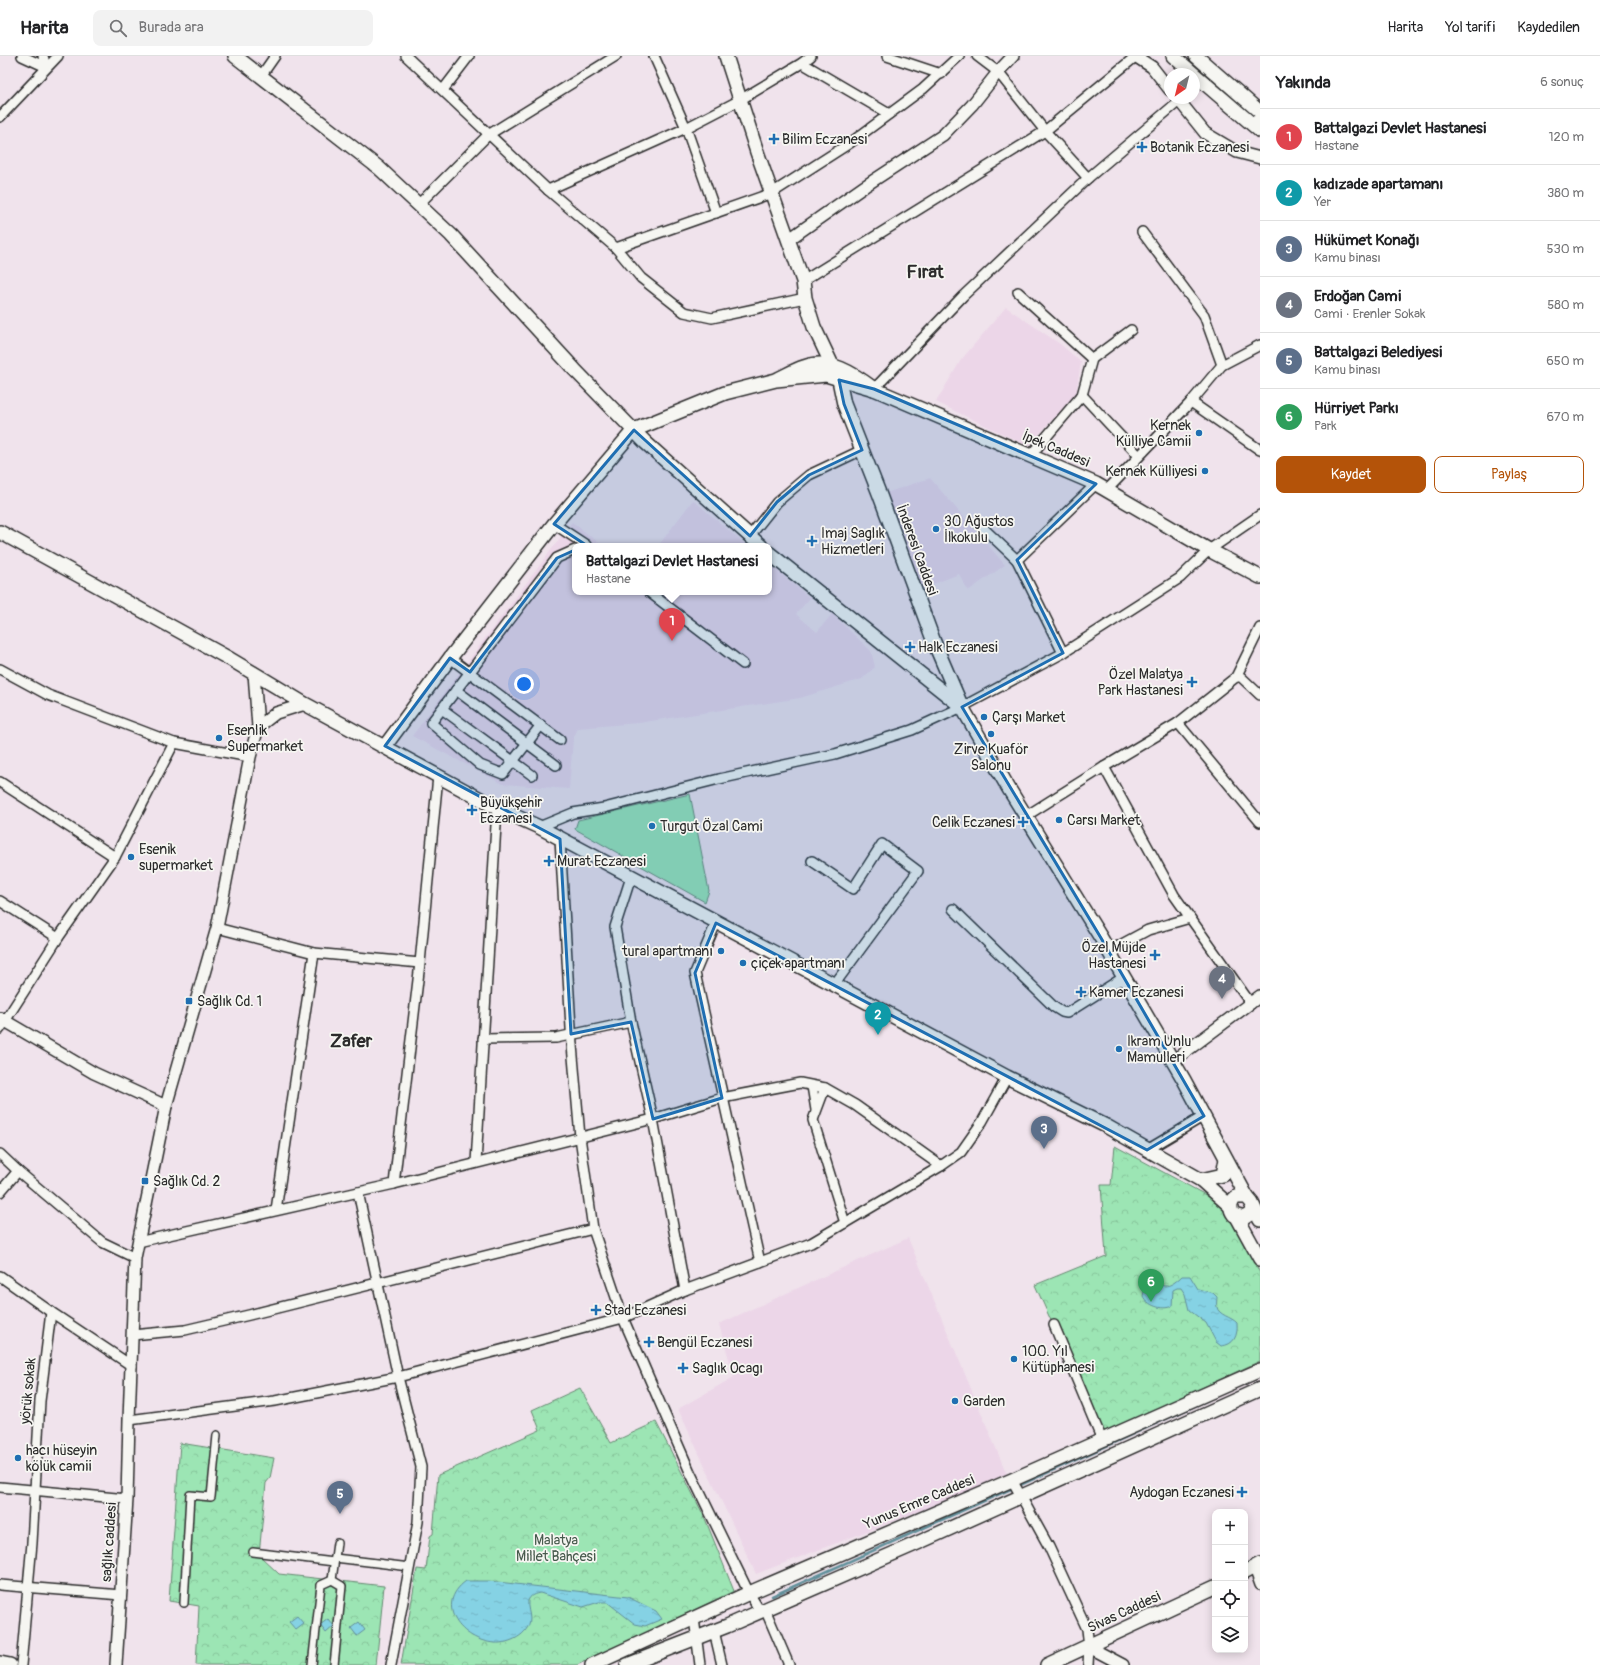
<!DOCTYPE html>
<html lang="tr">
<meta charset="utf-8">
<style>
:root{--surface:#fff;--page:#f2f2f2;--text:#202124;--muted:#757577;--line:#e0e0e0;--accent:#b45309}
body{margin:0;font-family:Pangolin,sans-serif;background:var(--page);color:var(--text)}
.controls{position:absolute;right:12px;bottom:12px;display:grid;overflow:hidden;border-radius:8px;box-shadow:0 2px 10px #0003}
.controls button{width:36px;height:36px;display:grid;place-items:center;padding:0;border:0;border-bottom:1px solid var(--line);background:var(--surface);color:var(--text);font:20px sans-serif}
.compass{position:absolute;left:1164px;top:12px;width:36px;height:36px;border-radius:50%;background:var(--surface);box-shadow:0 2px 10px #0003;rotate:215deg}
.you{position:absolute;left:524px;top:628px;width:14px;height:14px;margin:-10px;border:3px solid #fff;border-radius:50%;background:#1a73e8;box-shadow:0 0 0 6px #1a73e833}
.badge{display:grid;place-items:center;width:26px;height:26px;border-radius:50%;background:var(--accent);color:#fff;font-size:13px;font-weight:700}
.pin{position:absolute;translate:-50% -33px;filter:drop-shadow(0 1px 2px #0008)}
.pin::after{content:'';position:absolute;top:21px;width:14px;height:12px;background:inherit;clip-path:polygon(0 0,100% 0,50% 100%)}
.popup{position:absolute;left:572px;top:487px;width:200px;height:52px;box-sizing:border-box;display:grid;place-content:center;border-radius:8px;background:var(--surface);filter:drop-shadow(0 1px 3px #0005);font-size:13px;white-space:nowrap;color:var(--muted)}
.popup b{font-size:15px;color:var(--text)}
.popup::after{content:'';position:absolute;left:50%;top:100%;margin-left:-8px;border:8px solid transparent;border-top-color:var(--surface)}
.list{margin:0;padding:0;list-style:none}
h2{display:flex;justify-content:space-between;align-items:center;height:52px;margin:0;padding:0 16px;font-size:17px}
h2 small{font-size:13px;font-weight:400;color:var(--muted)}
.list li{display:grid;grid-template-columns:26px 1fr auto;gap:12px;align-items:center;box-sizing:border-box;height:56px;padding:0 16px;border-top:1px solid var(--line)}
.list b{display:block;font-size:15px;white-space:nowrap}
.list p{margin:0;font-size:13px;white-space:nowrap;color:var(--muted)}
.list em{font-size:13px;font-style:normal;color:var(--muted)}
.actions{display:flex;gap:8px;padding:12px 16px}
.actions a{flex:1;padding:9px 0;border:1px solid var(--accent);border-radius:8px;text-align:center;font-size:14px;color:var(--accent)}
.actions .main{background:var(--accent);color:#fff}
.icon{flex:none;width:22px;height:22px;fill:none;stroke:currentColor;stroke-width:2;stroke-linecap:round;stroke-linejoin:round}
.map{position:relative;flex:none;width:1260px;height:1609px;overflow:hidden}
header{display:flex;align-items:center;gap:24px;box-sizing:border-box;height:56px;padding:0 20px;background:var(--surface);border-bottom:1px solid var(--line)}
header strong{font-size:19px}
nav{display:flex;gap:22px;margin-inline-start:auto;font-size:14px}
.search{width:280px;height:36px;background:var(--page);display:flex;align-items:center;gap:10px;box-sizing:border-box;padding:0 14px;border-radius:8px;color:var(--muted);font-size:15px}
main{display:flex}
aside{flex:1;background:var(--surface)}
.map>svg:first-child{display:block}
.built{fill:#ecd6e8}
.grass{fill:#9ce5b4;stroke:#648870}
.park{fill:url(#park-crowns);stroke:#648870}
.water{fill:url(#water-ripples);stroke:#618f9a}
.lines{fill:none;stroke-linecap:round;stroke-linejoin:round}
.stream{stroke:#618f9a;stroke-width:2.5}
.pedestrian-casing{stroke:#2b2b2b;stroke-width:10}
.minor-casing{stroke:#2b2b2b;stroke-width:12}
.tertiary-casing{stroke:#2b2b2b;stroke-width:14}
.secondary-casing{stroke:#2b2b2b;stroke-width:16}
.pedestrian{stroke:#f6f6f2;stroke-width:7}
.minor{stroke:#f6f6f2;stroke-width:9}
.tertiary{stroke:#f6f6f2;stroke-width:11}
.secondary{stroke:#f6f6f2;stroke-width:13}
.marked{fill:#1f6fb2;fill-opacity:0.2;stroke:#1f6fb2;stroke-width:3;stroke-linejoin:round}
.poi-dot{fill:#1f6fb2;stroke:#f6f6f2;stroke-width:1.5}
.labels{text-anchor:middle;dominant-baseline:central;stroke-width:3.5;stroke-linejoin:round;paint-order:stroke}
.poi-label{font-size:14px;fill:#2b2b2b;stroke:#f6f6f2;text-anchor:start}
.street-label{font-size:14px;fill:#2b2b2b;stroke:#f6f6f2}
.park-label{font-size:14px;fill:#475a4d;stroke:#f6f6f2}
.district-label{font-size:18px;font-weight:bold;fill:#2b2b2b;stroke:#f6f6f2}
</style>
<header>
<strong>Harita</strong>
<div class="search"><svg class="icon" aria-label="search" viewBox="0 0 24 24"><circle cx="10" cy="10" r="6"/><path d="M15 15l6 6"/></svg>Burada ara</div>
<nav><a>Harita</a><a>Yol tarifi</a><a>Kaydedilen</a></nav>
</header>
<main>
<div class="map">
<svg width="1260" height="1609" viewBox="0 0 1260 1609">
<defs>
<pattern id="park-crowns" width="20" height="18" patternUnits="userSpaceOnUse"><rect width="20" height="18" fill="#9ce5b4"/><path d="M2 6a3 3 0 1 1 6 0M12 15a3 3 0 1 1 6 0" fill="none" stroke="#87c59b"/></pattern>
<pattern id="water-ripples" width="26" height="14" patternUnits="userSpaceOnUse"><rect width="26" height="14" fill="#85d2e4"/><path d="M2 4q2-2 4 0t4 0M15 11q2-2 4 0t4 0" fill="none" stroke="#73b4c4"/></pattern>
</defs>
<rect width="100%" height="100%" fill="#f0e3ec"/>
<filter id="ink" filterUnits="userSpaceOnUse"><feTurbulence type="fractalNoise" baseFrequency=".025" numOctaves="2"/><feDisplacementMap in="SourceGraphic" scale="8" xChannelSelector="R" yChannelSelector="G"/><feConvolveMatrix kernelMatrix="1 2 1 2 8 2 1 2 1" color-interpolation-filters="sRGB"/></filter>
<g filter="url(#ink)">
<g class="built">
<path d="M1006,251L1060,288L1081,306L1076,338L1028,390L936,346L961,304Z"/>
<path d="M930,422L1005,509L968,535L959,518L918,534L886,437Z"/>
<path d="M693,444L747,490H658Z"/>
<path d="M572,466L603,490H575V536H769V508L810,542L796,558L817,576L832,558L871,595L875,611L862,623L800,642L638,667L578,672L573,683L569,733L503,728L412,680Z"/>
<path d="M908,1182L1008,1421L756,1518L678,1353L734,1321L719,1268Z"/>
</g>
<path class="grass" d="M690,738L709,835L705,846L575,773L578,764Z"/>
<g class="park">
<path d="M1115,1090L1226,1150L1260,1217V1305L1102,1378L1035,1229L1106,1200L1101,1129H1111Z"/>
<path d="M580,1332L611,1387L656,1366L704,1460L734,1535L577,1609H401L417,1513L426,1514L430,1480L433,1478L438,1419L540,1374L532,1354Z"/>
<path d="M180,1387L274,1402L270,1422L266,1427L259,1499L279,1518L384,1530L376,1609H196L199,1550L169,1545Z"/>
</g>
<g class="water">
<path d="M1182,1220H1190L1198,1233L1213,1237L1217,1241C1217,1244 1216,1248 1217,1251C1218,1259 1232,1261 1237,1267C1238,1280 1234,1289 1221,1290L1216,1286L1206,1267L1189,1254L1185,1238L1181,1232H1177L1173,1234L1172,1250C1162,1255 1147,1249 1143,1240L1146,1227C1165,1228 1165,1236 1182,1220Z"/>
<path d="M466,1525H489L628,1541L656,1555L662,1563L645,1570L635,1568L607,1546H599L583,1551L540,1537C535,1538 530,1539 528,1545C527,1551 530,1558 530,1563C529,1579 509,1588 495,1587C462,1585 433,1549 466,1525Z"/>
<path d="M297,1560L304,1568L296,1574L289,1566Z"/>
<path d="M328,1563L334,1570L326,1577L320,1569Z"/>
<path d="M359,1566L365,1574L357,1580L351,1572Z"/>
</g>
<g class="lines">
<g class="stream">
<path d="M1018,1430L1208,1344"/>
<path d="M772,1540L1013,1432"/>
</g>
<g class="pedestrian-casing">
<g id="pedestrian">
<path d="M253,1496L334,1506"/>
<path d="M335,1502L410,1511"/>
<path d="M332,1524L342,1530L334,1609"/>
<path d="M332,1524L337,1487"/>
<path d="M184,1547L190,1439L211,1441L217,1379"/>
<path d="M312,1609L321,1529L332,1524"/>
</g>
</g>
<g class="minor-casing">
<g id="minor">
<path d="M22,0L46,11L43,0"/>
<path d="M406,0L548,134L616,192"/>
<path d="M654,0L686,72L716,157"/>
<path d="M887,0L941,18"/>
<path d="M977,0L998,16L1045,75L1088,122"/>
<path d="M802,7L889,58"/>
<path d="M261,20L275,0"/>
<path d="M443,34L469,0"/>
<path d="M0,61L58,0"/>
<path d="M1250,66L1260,63"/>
<path d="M548,134L686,72L740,44L802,7L811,0"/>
<path d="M418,149L488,79L616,0"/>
<path d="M1142,176L1204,259L1222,309"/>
<path d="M803,225L1045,75L1135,1"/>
<path d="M1018,236L1092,303L1082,339L1030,400"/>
<path d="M805,242L712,262L684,256L641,222L616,192L772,137L850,87L923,33L959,0"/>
<path d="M1092,303L1131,274"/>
<path d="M874,333L963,240L1088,122L1179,45"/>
<path d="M1082,339L1139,400"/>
<path d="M1191,346L1260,394"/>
<path d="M1107,434L1191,346L1222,309L1260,289"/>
<path d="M554,468L586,489"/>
<path d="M980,469L1017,504"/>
<path d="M750,480L777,446L809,419L862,394"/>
<path d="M649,536L743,608"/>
<path d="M1260,572L1236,621L1178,667L1260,766"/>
<path d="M1063,597L1180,522L1209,494L1260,459"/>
<path d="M450,602L560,684"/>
<path d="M0,613L48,639L174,687L250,701"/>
<path d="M1236,621H1241L1260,639"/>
<path d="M456,634L556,709"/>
<path d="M442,653L532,719"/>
<path d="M541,669L503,718L480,709L431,667L557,502L575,494"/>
<path d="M1104,711L1178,667"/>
<path d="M0,726L115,801L58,882L0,973"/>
<path d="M1026,760L1104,711L1174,839L1251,948"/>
<path d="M539,771L573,757L604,752L719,723L835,698L912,674L962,651L1063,597L1017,504L1096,428"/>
<path d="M115,801L174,687"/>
<path d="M812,805L853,833L882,788L918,815L834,929"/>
<path d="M631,821L615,871L631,966L653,1063L685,1234"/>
<path d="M0,845L58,882"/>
<path d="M953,853L1054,951L1062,956L1067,957L1124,921"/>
<path d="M716,867L695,917L760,1206"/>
<path d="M217,872L314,897L420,907L438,720"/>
<path d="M1109,895L1148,874L1190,862"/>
<path d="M483,983L556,982L631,966"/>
<path d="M812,1030L816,1054"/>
<path d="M825,1032L813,1064L845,1167"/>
<path d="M1147,1094L1204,1060"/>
<path d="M0,1098L18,1115L102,1186L135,1202"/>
<path d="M476,1107L497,752"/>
<path d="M394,1128L653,1063L722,1042L800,1027L825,1032L855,1049L941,1110"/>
<path d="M0,1136L18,1115"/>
<path d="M358,1136L398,1321L421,1411L418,1466L391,1609"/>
<path d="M276,1154L314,897"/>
<path d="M593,1173L623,1262L690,1416L749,1537L760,1555"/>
<path d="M138,1186L394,1128L420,907"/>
<path d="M0,1220L51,1256L132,1310"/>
<path d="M1054,1269L1102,1384"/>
<path d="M132,1279L185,1274L249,1259L593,1173L580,1081L572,989L560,783"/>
<path d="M129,1364L275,1345L398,1321L623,1262L685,1234L811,1187L941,1110L961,1096L982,1066L1007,1021"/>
<path d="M1012,1424L1049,1491L1087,1573L1089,1591L1088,1609"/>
<path d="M0,1431L127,1443"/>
<path d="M1254,1512L1260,1529"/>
<path d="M0,1529L121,1539"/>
<path d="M765,1553L789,1609"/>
<path d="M694,1562L700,1609"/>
<path d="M714,1575L722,1609"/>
<path d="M21,1609L32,1487L40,1345L51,1256"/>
</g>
</g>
<g class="tertiary-casing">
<g id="tertiary">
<path d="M1135,0L1152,11L1170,34"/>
<path d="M1177,42L1205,77L1237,96L1260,102"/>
<path d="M788,184L865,130L943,79L972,49L998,16L1013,0"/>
<path d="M258,671L276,657L305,648"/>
<path d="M0,962L94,1017L166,1050"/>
<path d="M1173,1005L1260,940"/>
<path d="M1089,1591L1123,1609"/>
<path d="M116,1609L127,1443L129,1364L135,1202L166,1050L217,872L250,701L258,671L254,617"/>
</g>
</g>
<g class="secondary-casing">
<g id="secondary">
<path d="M235,0L379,112L451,179L575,314L646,387L761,490"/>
<path d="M726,0L757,96L803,225L805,242L814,271L839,324L844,348L879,437L934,586L961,649"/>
<path d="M1173,0L1260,75"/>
<path d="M1196,0L1260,56"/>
<path d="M874,333L1096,428L1209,494L1260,521"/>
<path d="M0,476L230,603L305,648L497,752L539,771L1007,1021L1106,1070L1201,1124L1230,1150"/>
<path d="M769,497L962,651L1009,733L1101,882L1184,1024L1247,1141"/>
<path d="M385,690L450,602L554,468L634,374L725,337L776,324L826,319L874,333C854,318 829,301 804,311C794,314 785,320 776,324"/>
<path d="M1201,1124L1223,1119L1226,1103"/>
<path d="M1253,1151L1250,1158L1244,1162L1234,1159C1229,1153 1230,1146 1236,1141H1247L1252,1147L1260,1164"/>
<path d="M1237,1161L1260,1203"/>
<path d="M1245,1516L1260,1508"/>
<path d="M0,1607L10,1609"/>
<path d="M592,1609L749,1537L1012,1424L1260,1314"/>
<path d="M627,1609L727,1570L913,1489L1260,1333"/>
<path d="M1047,1609L1215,1531"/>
</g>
</g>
<use href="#pedestrian" class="pedestrian"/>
<use href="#minor" class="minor"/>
<use href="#tertiary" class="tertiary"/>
<use href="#secondary" class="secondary"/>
</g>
</g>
<path class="marked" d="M839,324L874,333L1096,428L1017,504L1063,597L962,651L1101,882L1204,1060L1147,1094L716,867L695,917L722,1042L653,1063L631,966L571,978L560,783L385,690L450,602L470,616L557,502L586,489L554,468L634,374L750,480L777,446L809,419L862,394L844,348Z"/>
<g class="poi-dot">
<path d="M772 77h4v4h4v4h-4v4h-4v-4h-4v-4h4z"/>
<path d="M1140 85h4v4h4v4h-4v4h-4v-4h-4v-4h4z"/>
<circle cx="1199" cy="377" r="4"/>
<circle cx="1205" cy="415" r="4"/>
<circle cx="936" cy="473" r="4"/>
<path d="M810 479h4v4h4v4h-4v4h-4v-4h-4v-4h4z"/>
<path d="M908 585h4v4h4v4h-4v4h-4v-4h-4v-4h4z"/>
<path d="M1190 620h4v4h4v4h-4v4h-4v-4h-4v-4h4z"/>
<circle cx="984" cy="661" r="4"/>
<circle cx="991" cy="678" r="4"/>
<circle cx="219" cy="682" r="4"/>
<path d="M470 748h4v4h4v4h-4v4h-4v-4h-4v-4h4z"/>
<circle cx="1059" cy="764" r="4"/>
<path d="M1021 760h4v4h4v4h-4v4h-4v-4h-4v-4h4z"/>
<circle cx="652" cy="770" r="4"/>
<circle cx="131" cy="801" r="4"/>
<path d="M547 799h4v4h4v4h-4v4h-4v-4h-4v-4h4z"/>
<circle cx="721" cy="895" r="4"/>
<path d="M1153 893h4v4h4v4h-4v4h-4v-4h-4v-4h4z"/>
<circle cx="743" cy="907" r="4"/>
<path d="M1079 930h4v4h4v4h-4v4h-4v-4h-4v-4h4z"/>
<rect x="185" y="941" width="8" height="8" rx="2"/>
<circle cx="1119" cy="993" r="4"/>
<rect x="141" y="1121" width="8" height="8" rx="2"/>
<path d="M594 1248h4v4h4v4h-4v4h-4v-4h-4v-4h4z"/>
<path d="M647 1280h4v4h4v4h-4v4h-4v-4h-4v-4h4z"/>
<circle cx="1014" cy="1303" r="4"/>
<path d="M681 1306h4v4h4v4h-4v4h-4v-4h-4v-4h4z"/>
<circle cx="955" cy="1345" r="4"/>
<circle cx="18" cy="1402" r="4"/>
<path d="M1240 1430h4v4h4v4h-4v4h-4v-4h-4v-4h4z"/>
</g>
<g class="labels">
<g class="poi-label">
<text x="782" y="83">Bilim Eczanesi</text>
<text x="1150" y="91">Botanik Eczanesi</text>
<text x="1191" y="369" text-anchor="end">Kernek<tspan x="1191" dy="16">Külliye Camii</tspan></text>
<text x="1197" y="415" text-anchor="end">Kernek Külliyesi</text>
<text x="944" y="465">30 Ağustos<tspan x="944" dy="16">İlkokulu</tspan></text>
<text x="821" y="477">Imaj Saglık<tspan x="821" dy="16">Hizmetleri</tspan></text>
<text x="918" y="591">Halk Eczanesi</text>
<text x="1183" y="618" text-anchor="end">Özel Malatya<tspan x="1183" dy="16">Park Hastanesi</tspan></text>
<text x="992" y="661">Çarşı Market</text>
<text x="227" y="674">Esenlik<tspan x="227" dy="16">Supermarket</tspan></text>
<text x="991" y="693" text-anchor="middle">Zirve Kuaför<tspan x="991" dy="16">Salonu</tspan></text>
<text x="480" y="746">Büyükşehir<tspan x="480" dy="16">Eczanesi</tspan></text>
<text x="1067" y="764">Carsı Market</text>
<text x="1015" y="766" text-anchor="end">Celik Eczanesi</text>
<text x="660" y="770">Turgut Özal Cami</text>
<text x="139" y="793">Esenik<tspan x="139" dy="16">supermarket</tspan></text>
<text x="557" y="805">Murat Eczanesi</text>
<text x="1146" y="891" text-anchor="end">Özel Müjde<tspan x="1146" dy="16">Hastanesi</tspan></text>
<text x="713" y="895" text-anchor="end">tural apartmanı</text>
<text x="751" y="907">çiçek apartmanı</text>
<text x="1089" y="936">Kamer Eczanesi</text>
<text x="197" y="945">Sağlık Cd. 1</text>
<text x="1127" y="985">Ikram Unlu<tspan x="1127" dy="16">Mamulleri</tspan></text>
<text x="153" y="1125">Sağlık Cd. 2</text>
<text x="604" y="1254">Stad Eczanesi</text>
<text x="657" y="1286">Bengül Eczanesi</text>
<text x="1022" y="1295">100. Yıl<tspan x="1022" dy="16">Kütüphanesi</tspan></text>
<text x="692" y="1312">Saglık Ocagı</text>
<text x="963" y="1345">Garden</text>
<text x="26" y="1394">hacı hüseyin<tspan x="26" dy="16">kölük camii</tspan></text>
<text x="1234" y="1436" text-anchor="end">Aydogan Eczanesi</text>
</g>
<g class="street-label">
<text transform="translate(1056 393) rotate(23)">İpek Caddesi</text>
<text transform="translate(917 494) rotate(70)">İnderesi Caddesi</text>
<text transform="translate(28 1335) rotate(-85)">yörük sokak</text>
<text transform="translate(919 1446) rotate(-23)">Yunus Emre Caddesi</text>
<text transform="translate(109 1486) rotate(-86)">sağlık caddesi</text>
<text transform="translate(1124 1556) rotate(-25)">Sivas Caddesi</text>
</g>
<g class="park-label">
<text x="556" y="1484">Malatya<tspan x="556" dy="16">Millet Bahçesi</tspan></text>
</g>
<g class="district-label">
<text x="925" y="216">Fırat</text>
<text x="351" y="985">Zafer</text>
</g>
</g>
</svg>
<div class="controls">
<button>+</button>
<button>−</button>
<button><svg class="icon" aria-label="locate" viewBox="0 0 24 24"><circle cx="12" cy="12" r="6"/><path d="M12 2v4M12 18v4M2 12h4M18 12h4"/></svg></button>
<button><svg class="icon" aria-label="layers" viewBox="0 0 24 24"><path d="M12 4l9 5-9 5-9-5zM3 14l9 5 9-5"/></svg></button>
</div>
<svg class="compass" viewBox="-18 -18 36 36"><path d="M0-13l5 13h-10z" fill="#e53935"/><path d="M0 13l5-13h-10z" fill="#757577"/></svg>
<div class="you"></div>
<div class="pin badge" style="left:672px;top:585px;background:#e0444e">1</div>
<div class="popup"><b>Battalgazi Devlet Hastanesi</b>Hastane</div>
<div class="pin badge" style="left:878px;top:979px;background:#0f9aa8">2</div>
<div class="pin badge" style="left:1044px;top:1093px;background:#5c6f8a">3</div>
<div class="pin badge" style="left:1222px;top:943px;background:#6b7280">4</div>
<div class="pin badge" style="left:340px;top:1458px;background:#5c6f8a">5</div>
<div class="pin badge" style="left:1151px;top:1246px;background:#2e9e5b">6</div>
</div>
<aside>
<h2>Yakında<small>6 sonuç</small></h2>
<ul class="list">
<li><span class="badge" style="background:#e0444e">1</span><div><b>Battalgazi Devlet Hastanesi</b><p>Hastane</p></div><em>120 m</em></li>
<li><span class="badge" style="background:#0f9aa8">2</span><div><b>kadızade apartamanı</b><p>Yer</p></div><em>380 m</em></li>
<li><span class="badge" style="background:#5c6f8a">3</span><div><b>Hükümet Konağı</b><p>Kamu binası</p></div><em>530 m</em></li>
<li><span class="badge" style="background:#6b7280">4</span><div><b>Erdoğan Cami</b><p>Cami · Erenler Sokak</p></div><em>580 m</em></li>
<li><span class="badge" style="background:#5c6f8a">5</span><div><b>Battalgazi Belediyesi</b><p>Kamu binası</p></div><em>650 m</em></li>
<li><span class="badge" style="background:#2e9e5b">6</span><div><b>Hürriyet Parkı</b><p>Park</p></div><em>670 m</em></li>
</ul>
<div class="actions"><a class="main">Kaydet</a><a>Paylaş</a></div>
</aside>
</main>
